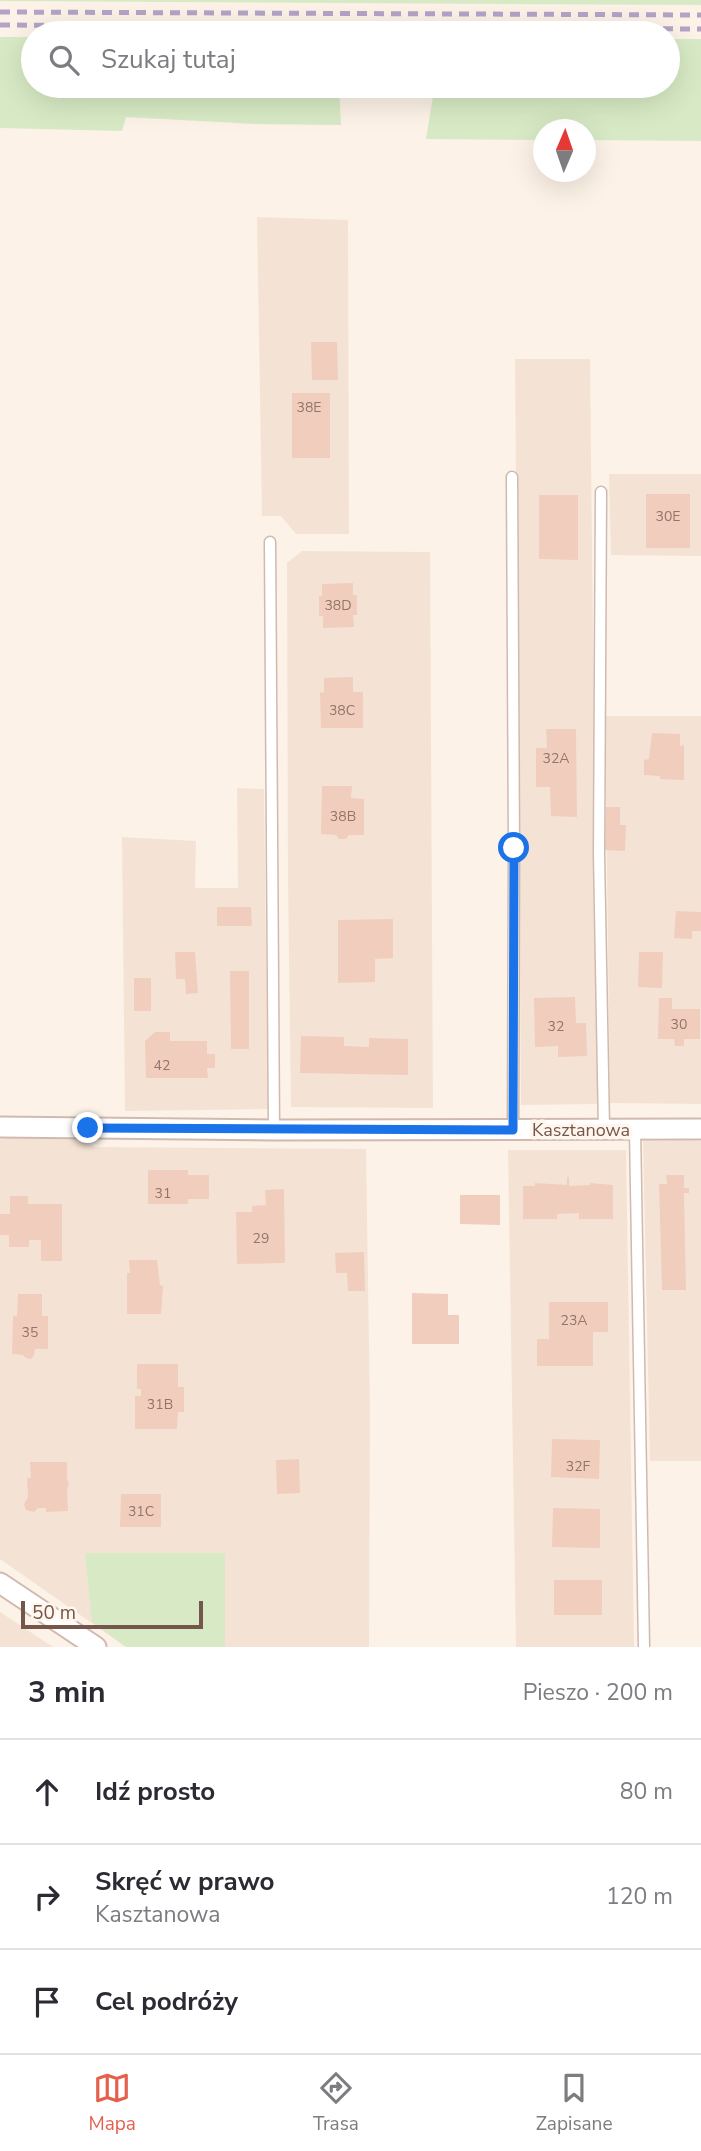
<!DOCTYPE html>
<html lang="pl">
<meta charset="utf-8">
<style>
:root{--surface:#fff;--page:#f2f2f3;--text:#2b2b33;--muted:#7c7c81;--line:#e1e1e2;--accent:#e55f4d}
body{margin:0;font-family:"Nunito Sans",sans-serif;background:var(--page);color:var(--text)}
.compass{position:absolute;left:533px;top:119px;width:63px;height:63px;border-radius:50%;background:var(--surface);box-shadow:0 7px 28px #0002;rotate:2deg}
.scale{position:absolute;left:21px;bottom:18px;width:182px;box-sizing:border-box;padding-left:7px;border:4px solid #76564b;border-top:0;font-size:19px;line-height:24px;white-space:nowrap;color:#76564b;-webkit-text-stroke:5px #fff6ed;paint-order:stroke}
.stop{position:absolute;width:21px;height:21px;margin:-16px;border:5px solid #1a73e8;border-radius:50%;background:#fff}
.stop.end{background:#1a73e8;border-color:#fff;box-shadow:0 2px 7px #0008}
.list{margin:0;padding:0;list-style:none}
h2{display:flex;justify-content:space-between;align-items:center;height:91px;margin:0;padding:0 28px;font-size:30px}
h2 small{font-size:23px;font-weight:400;color:var(--muted)}
.list li{display:grid;grid-template-columns:46px 1fr auto;gap:21px;align-items:center;box-sizing:border-box;height:105px;padding:0 28px;border-top:2px solid var(--line)}
.list b{display:block;font-size:26px;white-space:nowrap}
.list p{margin:0;font-size:23px;white-space:nowrap;color:var(--muted)}
.list em{font-size:23px;font-style:normal;color:var(--muted)}
.icon{flex:none;width:38px;height:38px;fill:none;stroke:currentColor;stroke-width:2;stroke-linecap:round;stroke-linejoin:round}
.map{position:relative;flex:none;width:701px;height:1647px;overflow:hidden}
.search{position:absolute;background:var(--surface);box-shadow:0 7px 28px #0002;left:21px;right:21px;top:21px;height:77px;display:flex;align-items:center;gap:18px;box-sizing:border-box;padding:0 24px;border-radius:38px;color:var(--muted);font-size:26px}
.sheet{height:406px;background:var(--surface)}
nav{display:flex;justify-content:space-around;align-items:center;box-sizing:border-box;height:98px;border-top:2px solid var(--line);background:var(--surface);font-size:19px;color:var(--muted)}
nav a{display:grid;justify-items:center;gap:4px}
nav .on{color:var(--accent)}
.map>svg:first-child{display:block}
.residential{fill:#f4e3d5}
.green{fill:#d8eac5}
.building{fill:#f1cdbe}
.lines{fill:none;stroke-linecap:round;stroke-linejoin:round}
.lane-casing{stroke:#d0baaf;stroke-width:13}
.street-casing{stroke:#d0baaf;stroke-width:23}
.lane{stroke:#fff;stroke-width:10}
.street{stroke:#fff;stroke-width:19}
.rail{stroke:#b3a4c6;stroke-width:5;stroke-dasharray:10 7;stroke-linecap:butt}
.route{stroke:#1a73e8;stroke-width:9}
.labels{text-anchor:middle;dominant-baseline:central;stroke-width:7;stroke-linejoin:round;paint-order:stroke}
.number-label{font-size:14px;fill:#957468}
.street-label{font-size:18px;fill:#76564b;stroke:#fff6ed}
</style>
<div class="map">
<svg width="701" height="1647" viewBox="0 0 701 1647">
<rect width="100%" height="100%" fill="#fcf2e7"/>
<g class="residential">
<path d="M257,217L348,220L349,534H296L281,516H262Z"/>
<path d="M515,359H590L598,1104L521,1105Z"/>
<path d="M609,474H701V556L611,555Z"/>
<path d="M302,551L430,552L433,1108L291,1107L288,882L287,563Z"/>
<path d="M605,716H701V1104L610,1103Z"/>
<path d="M237,788L264,789L268,1109L125,1111L122,837L196,841L195,888H238Z"/>
<path d="M6,1138L78,1139L95,1147L366,1149L370,1410L369,1647H126L0,1559V1139Z"/>
<path d="M643,1141H701V1461H650Z"/>
<path d="M508,1150H626L634,1647H516Z"/>
<path d="M0,1612L53,1647H0Z"/>
</g>
<g class="green">
<path d="M701,0V5L0,1V0Z"/>
<path d="M0,37H33V86H668V39H701V141L586,140V130H544L543,140L426,139L434,90L339,87L341,125L255,124L126,117L122,131L0,128Z"/>
<path d="M85,1553H225V1647H126L92,1622Z"/>
</g>
<g class="building">
<path d="M311,342H337L338,380H312Z"/>
<rect x="292" y="393" width="38" height="65"/>
<rect x="646" y="494" width="44" height="54"/>
<path d="M539,495H578V560L539,559Z"/>
<path d="M353,583V595H357V615H353L354,627L323,628V616H319V596H322V584Z"/>
<path d="M353,677V692H363V728H321L320,692L324,693V678Z"/>
<path d="M546,729H576L577,817L551,816L550,787H536V748H547Z"/>
<path d="M652,733L680,734V746L684,745V780L660,779V776L644,775V760L649,759Z"/>
<path d="M322,786H352L351,798L364,799V835H349L346,839H339L336,835L321,834Z"/>
<path d="M606,807H620V825H626L625,851L605,850Z"/>
<path d="M217,907H251L252,926H217Z"/>
<path d="M676,911L701,912V931H692V939L674,938Z"/>
<path d="M393,919V958L375,959V982L338,983V920Z"/>
<path d="M175,952H195L198,993L186,994L185,979H176Z"/>
<path d="M639,952H663L662,988L638,987Z"/>
<path d="M230,971H249V1049H231Z"/>
<rect x="134" y="978" width="17" height="33"/>
<path d="M575,997L576,1023H586L587,1056L558,1057V1046L535,1047L534,998Z"/>
<path d="M659,998H672V1009H700V1039H684V1046H675L674,1039H658Z"/>
<path d="M155,1032H170V1041H207V1054H215V1068H207L208,1078H146L145,1041Z"/>
<path d="M301,1036L344,1037V1046L369,1047V1038L408,1039V1075L300,1073Z"/>
<path d="M148,1170H188V1175H209V1199H188V1204H148Z"/>
<path d="M666,1175H684V1188H689V1193H684L686,1290H662L659,1184H667Z"/>
<path d="M567,1177H569V1186L590,1185V1183L613,1185V1219H579V1213L557,1214V1219H523V1186H535V1183L567,1185Z"/>
<path d="M284,1189L285,1263L237,1264L236,1212H252V1206L266,1205L265,1190Z"/>
<path d="M460,1195H500V1225L460,1224Z"/>
<path d="M10,1196H28V1204H62V1261H41V1240H29V1247H9V1235H0V1214H10Z"/>
<path d="M364,1252L365,1291H348L347,1273H336L335,1253Z"/>
<path d="M129,1260H157L160,1285L163,1286L161,1314H127V1273H130Z"/>
<path d="M412,1293L448,1294V1315H459V1344H412Z"/>
<path d="M18,1294H42V1316H48V1349H35L34,1355L31,1359L26,1358L23,1355L12,1354L13,1316H17Z"/>
<path d="M549,1302H608V1332H593V1366H537V1339H549Z"/>
<path d="M137,1364H178V1387H184V1412H178L177,1429H135V1396H141V1389H137Z"/>
<path d="M552,1439L600,1440L599,1479L551,1477Z"/>
<path d="M299,1459L300,1493L277,1494L276,1460Z"/>
<path d="M30,1462H67V1478L69,1484L67,1489L68,1511L46,1512V1508H38L34,1512L26,1510L24,1504L28,1497L27,1478H31Z"/>
<path d="M121,1494H161V1527H120Z"/>
<path d="M553,1508L600,1509V1548L552,1547Z"/>
<rect x="554" y="1580" width="48" height="35"/>
</g>
<g class="lines">
<g class="lane-casing">
<g id="lane">
<path d="M512,477L514,848L513,1130"/>
<path d="M601,492L599,854L604,1130"/>
<path d="M270,542L274,1130"/>
<path d="M635,1129L644,1647"/>
</g>
</g>
<g class="street-casing">
<g id="street">
<path d="M0,1127L274,1130L701,1129"/>
<path d="M0,1583L96,1647"/>
</g>
</g>
<use href="#lane" class="lane"/>
<use href="#street" class="street"/>
<g class="rail">
<path d="M0,12L701,15"/>
<path d="M0,25L701,29"/>
</g>
</g>
<g class="lines">
<path class="route" d="M88,1128L513,1130L514,848"/>
</g>
<g class="labels">
<g class="number-label">
<text x="309" y="407">38E</text>
<text x="668" y="516">30E</text>
<text x="338" y="605">38D</text>
<text x="342" y="710">38C</text>
<text x="556" y="758">32A</text>
<text x="343" y="816">38B</text>
<text x="679" y="1024">30</text>
<text x="556" y="1026">32</text>
<text x="162" y="1065">42</text>
<text x="163" y="1193">31</text>
<text x="261" y="1238">29</text>
<text x="574" y="1320">23A</text>
<text x="30" y="1332">35</text>
<text x="160" y="1404">31B</text>
<text x="578" y="1466">32F</text>
<text x="141" y="1511">31C</text>
</g>
<g class="street-label">
<text x="581" y="1130">Kasztanowa</text>
</g>
</g>
</svg>
<svg class="compass" viewBox="-18 -18 36 36"><path d="M0-13l5 13h-10z" fill="#e53935"/><path d="M0 13l5-13h-10z" fill="#7c7c81"/></svg>
<div class="scale">50 m</div>
<div class="stop" style="left:514px;top:848px"></div>
<div class="stop end" style="left:88px;top:1128px"></div>
<div class="search"><svg class="icon" aria-label="search" viewBox="0 0 24 24"><circle cx="10" cy="10" r="6"/><path d="M15 15l6 6"/></svg>Szukaj tutaj</div>
</div>
<section class="sheet">
<h2>3 min<small>Pieszo · 200 m</small></h2>
<ul class="list">
<li><svg class="icon" aria-label="ahead" viewBox="0 0 24 24"><path d="M12 20V5M6 11l6-6 6 6"/></svg><div><b>Idź prosto</b></div><em>80 m</em></li>
<li><svg class="icon" aria-label="right" viewBox="0 0 24 24"><path d="M7 20v-9h11M14 6l5 5-5 5"/></svg><div><b>Skręć w prawo</b><p>Kasztanowa</p></div><em>120 m</em></li>
<li><svg class="icon" aria-label="arrive" viewBox="0 0 24 24"><path d="M6 21V4h12l-3 4 3 4H6"/></svg><div><b>Cel podróży</b></div></li>
</ul>
</section>
<nav>
<a class="on"><svg class="icon" aria-label="map" viewBox="0 0 24 24"><path d="M3 6l6-2 6 2 6-2v14l-6 2-6-2-6 2zM9 4v14M15 6v14"/></svg>Mapa</a>
<a><svg class="icon" aria-label="directions" viewBox="0 0 24 24"><path d="M12 3l9 9-9 9-9-9zM9 14v-3h6M13 9l2 2-2 2"/></svg>Trasa</a>
<a><svg class="icon" aria-label="saved" viewBox="0 0 24 24"><path d="M7 4h10v16l-5-4-5 4z"/></svg>Zapisane</a>
</nav>
